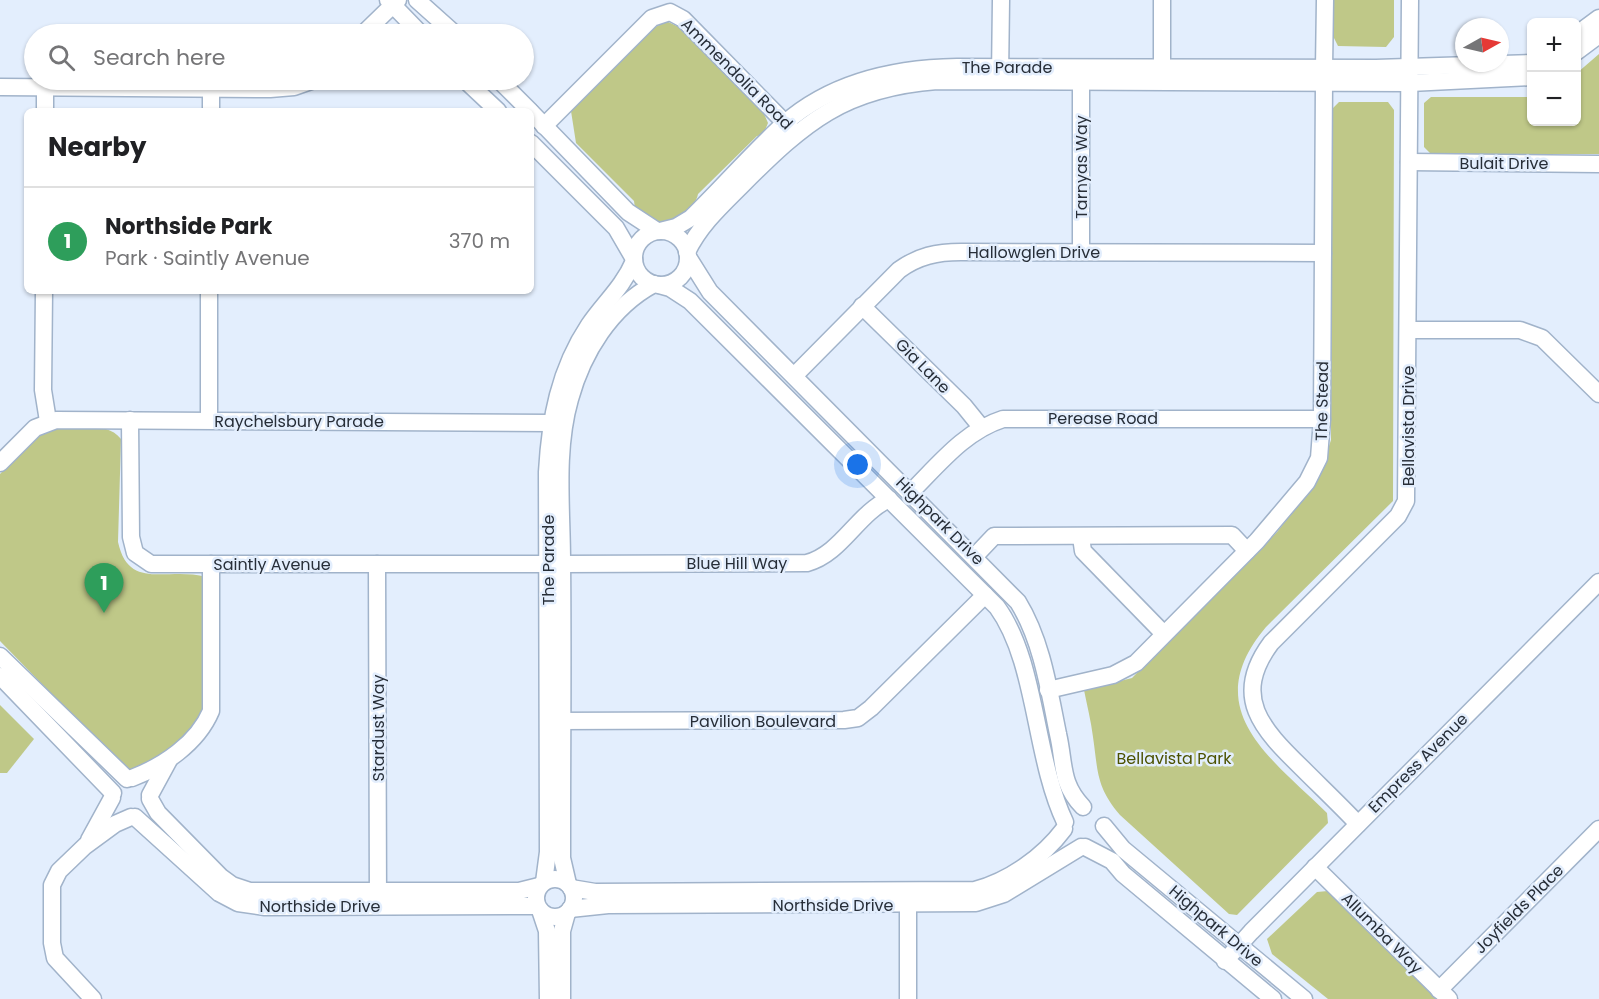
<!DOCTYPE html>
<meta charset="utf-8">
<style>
:root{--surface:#fff;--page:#f2f2f2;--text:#202124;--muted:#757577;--line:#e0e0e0;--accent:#0b8043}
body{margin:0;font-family:Poppins,sans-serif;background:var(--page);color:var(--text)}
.controls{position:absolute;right:18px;top:18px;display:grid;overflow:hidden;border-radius:9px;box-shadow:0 2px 4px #0004}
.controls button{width:54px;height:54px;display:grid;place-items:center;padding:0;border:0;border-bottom:2px solid var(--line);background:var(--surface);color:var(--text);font:30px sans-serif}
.compass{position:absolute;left:1455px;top:18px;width:54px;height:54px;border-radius:50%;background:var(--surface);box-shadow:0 2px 4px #0004;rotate:82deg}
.you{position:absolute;left:858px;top:465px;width:21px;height:21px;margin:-15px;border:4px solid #fff;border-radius:50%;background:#1a73e8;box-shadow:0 0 0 9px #1a73e833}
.badge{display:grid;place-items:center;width:39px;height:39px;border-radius:50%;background:var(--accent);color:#fff;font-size:20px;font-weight:700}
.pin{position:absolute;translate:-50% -50px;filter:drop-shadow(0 2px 3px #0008)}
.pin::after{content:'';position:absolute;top:32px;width:21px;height:18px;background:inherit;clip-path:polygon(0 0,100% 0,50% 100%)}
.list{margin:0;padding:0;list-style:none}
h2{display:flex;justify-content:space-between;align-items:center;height:78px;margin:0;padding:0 24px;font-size:26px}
h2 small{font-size:20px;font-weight:400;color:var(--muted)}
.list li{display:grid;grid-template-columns:39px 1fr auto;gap:18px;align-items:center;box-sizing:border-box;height:108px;padding:0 24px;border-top:2px solid var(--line)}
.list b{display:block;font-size:22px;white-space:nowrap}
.list p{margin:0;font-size:20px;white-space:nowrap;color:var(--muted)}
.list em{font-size:20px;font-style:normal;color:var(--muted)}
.icon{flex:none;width:33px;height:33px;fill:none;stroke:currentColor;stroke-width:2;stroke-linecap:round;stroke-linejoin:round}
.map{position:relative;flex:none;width:1599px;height:999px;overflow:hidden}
.search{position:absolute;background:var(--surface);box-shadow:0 2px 4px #0004;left:24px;top:24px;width:510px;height:66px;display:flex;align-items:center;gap:15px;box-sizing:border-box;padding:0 21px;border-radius:33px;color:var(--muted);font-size:22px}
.panel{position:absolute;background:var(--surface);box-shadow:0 2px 4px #0004;left:24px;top:108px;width:510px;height:186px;border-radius:9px}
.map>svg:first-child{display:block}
.green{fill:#bfc888}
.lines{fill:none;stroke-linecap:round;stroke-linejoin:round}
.minor-casing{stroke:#a1b3ca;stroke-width:19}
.minor{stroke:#fff;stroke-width:16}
.labels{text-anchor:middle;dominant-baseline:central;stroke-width:5;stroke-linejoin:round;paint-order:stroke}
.street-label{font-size:16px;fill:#272e38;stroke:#e3eefd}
.park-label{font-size:16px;fill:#4c5202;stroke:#e3eefd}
</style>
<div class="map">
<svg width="1599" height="999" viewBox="0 0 1599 999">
<rect width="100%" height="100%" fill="#e3eefd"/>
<g class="green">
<path d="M1333,0H1394V37L1386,47L1338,46L1333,36Z"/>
<path d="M666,21L679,27L762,109L768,123L763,135L757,136L698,194C695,210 672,225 656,221C648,219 641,212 635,208L634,201L576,143L571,111L652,29Z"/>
<path d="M1599,54V154H1431L1424,147V103L1431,97H1531L1532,122H1576L1577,73Z"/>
<path d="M1339,102H1388L1394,110L1393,501L1266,627C1197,709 1270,757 1327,813L1328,823L1237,915L1229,914L1120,815C1096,787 1098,771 1093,737C1091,721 1087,705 1084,690L1132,678L1277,532L1318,479L1331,440L1332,109Z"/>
<path d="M50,428C72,428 106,420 121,439L118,542C129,592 168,566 206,577L207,705L201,724L160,761L133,772L115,759L0,641V474L41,432Z"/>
<path d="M0,705L34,739L7,773H0Z"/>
<path d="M1328,891L1436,999H1328L1272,954L1267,939L1317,892Z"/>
</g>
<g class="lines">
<g class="minor-casing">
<g id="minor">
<path d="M388,0L421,34"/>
<path d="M417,0L455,34"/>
<path d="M363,34L398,0"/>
<path d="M1576,35L1599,18"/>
<path d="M1576,52L1599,35"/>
<path d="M1162,68V0"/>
<path d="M1324,68L1325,0"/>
<path d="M1000,77L1001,0"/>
<path d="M465,80L498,111"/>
<path d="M499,80L530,111"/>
<path d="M0,87L270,89L294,87L314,80"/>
<path d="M45,111V88"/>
<path d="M211,111V89"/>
<path d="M531,112L628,212L657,231"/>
<path d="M544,126L652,18L670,12L683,19L793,131"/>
<path d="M531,143L616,228L634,259"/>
<path d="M1409,162L1599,164"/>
<path d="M660,231L676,227L691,218C723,187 752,153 785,123C832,82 896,68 957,67L1376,68L1532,63"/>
<circle cx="661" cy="258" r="27"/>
<path d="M687,252C700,225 721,206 742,185C805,122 844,88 937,81L1410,83L1532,77"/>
<path d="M1081,252V81"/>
<path d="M688,257L710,292L1018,602C1042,641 1049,690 1058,734C1065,764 1060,783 1083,807"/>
<path d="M659,285L670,288L690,301L997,607C1037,662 1034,757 1065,822"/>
<path d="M44,291L43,390L48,421"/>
<path d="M862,306L964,406L981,427"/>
<path d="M1408,330H1520L1542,338L1599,394"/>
<path d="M794,376L899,270C918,256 937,252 961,252L1323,253"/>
<path d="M130,420L131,537L135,553L151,564H548"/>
<path d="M209,420V291"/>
<path d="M0,463L35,428L56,420L551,423"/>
<path d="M911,492C939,464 965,431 1003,419H1322"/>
<path d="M1081,537L1083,551L1164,634"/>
<path d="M975,556L994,536L1232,535L1247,551"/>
<path d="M377,564L378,903"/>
<path d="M562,564L807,563C841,554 857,514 889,499"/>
<path d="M0,656L127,779"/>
<path d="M0,676L113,793"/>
<path d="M1048,690L1113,675L1136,663L1257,541L1307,482L1319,458L1322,419L1324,82"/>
<path d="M553,721L844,720L858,718L871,708L985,595"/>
<path d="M132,778C163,766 197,744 211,711V564"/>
<path d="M150,795L169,760"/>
<path d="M150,799L158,813L221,877L232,885L250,891H519L539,886"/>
<path d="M135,817L219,893L238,903L265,907L537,906"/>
<path d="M1358,824C1340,805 1321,787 1302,768C1262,729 1231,697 1271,643L1398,516L1406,501L1410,0"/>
<path d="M1104,826L1123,849L1304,999"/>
<path d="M89,840L112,798"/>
<path d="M1085,847L1112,861L1123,874L1273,999"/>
<path d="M1315,867L1449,999"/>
<circle cx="555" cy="898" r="19"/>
<path d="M544,882L548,852L547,472C550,419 559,370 589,325C604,303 623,287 634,261"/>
<path d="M568,884L562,858V832C562,742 563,652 562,562C562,509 555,451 570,399C583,352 611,307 654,284"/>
<path d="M571,888L595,892L975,890C1009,881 1043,857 1064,829"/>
<path d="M908,894V999"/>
<path d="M570,909L608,905L976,903L1004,894L1081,847"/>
<path d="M540,910L547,931L548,999"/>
<path d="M1225,961L1251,932L1599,582"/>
<path d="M1439,990L1599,829"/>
<path d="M93,999L55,958L52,943V885L59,871L85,846L115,824L131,817"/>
<path d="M562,999V931L567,913"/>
</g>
</g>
<use href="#minor" class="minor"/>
</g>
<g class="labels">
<g class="street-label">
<text x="1007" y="67">The Parade</text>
<text transform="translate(737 74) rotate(45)">Ammendolia Road</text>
<text x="1504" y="163">Bulait Drive</text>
<text transform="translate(1081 167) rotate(-90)">Tarnyas Way</text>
<text x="1034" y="252">Hallowglen Drive</text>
<text transform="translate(923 366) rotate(45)">Gia Lane</text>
<text transform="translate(1322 401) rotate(-89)">The Stead</text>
<text x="1103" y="418">Perease Road</text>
<text x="299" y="421">Raychelsbury Parade</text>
<text transform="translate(1408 426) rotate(-90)">Bellavista Drive</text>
<text transform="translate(940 521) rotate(45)">Highpark Drive</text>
<text transform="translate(548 560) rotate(-90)">The Parade</text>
<text x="737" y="563">Blue Hill Way</text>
<text x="272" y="564">Saintly Avenue</text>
<text x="763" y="721">Pavilion Boulevard</text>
<text transform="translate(378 728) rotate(-90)">Stardust Way</text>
<text transform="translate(1418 763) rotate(-45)">Empress Avenue</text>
<text x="833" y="905">Northside Drive</text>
<text x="320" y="906">Northside Drive</text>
<text transform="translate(1519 909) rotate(-45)">Joyfields Place</text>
<text transform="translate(1216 926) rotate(40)">Highpark Drive</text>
<text transform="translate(1382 933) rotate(45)">Allumba Way</text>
</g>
<g class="park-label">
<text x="1174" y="758">Bellavista Park</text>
</g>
</g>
</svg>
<div class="controls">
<button>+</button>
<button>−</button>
</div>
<svg class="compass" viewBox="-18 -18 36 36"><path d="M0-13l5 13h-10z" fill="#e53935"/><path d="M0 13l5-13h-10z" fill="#757577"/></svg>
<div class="you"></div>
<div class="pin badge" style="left:104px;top:613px;background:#2e9e5b">1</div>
<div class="search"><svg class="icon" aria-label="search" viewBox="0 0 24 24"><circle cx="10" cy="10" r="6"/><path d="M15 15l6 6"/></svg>Search here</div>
<section class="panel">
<h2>Nearby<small></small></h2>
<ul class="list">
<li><span class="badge" style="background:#2e9e5b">1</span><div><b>Northside Park</b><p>Park · Saintly Avenue</p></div><em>370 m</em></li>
</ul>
</section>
</div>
